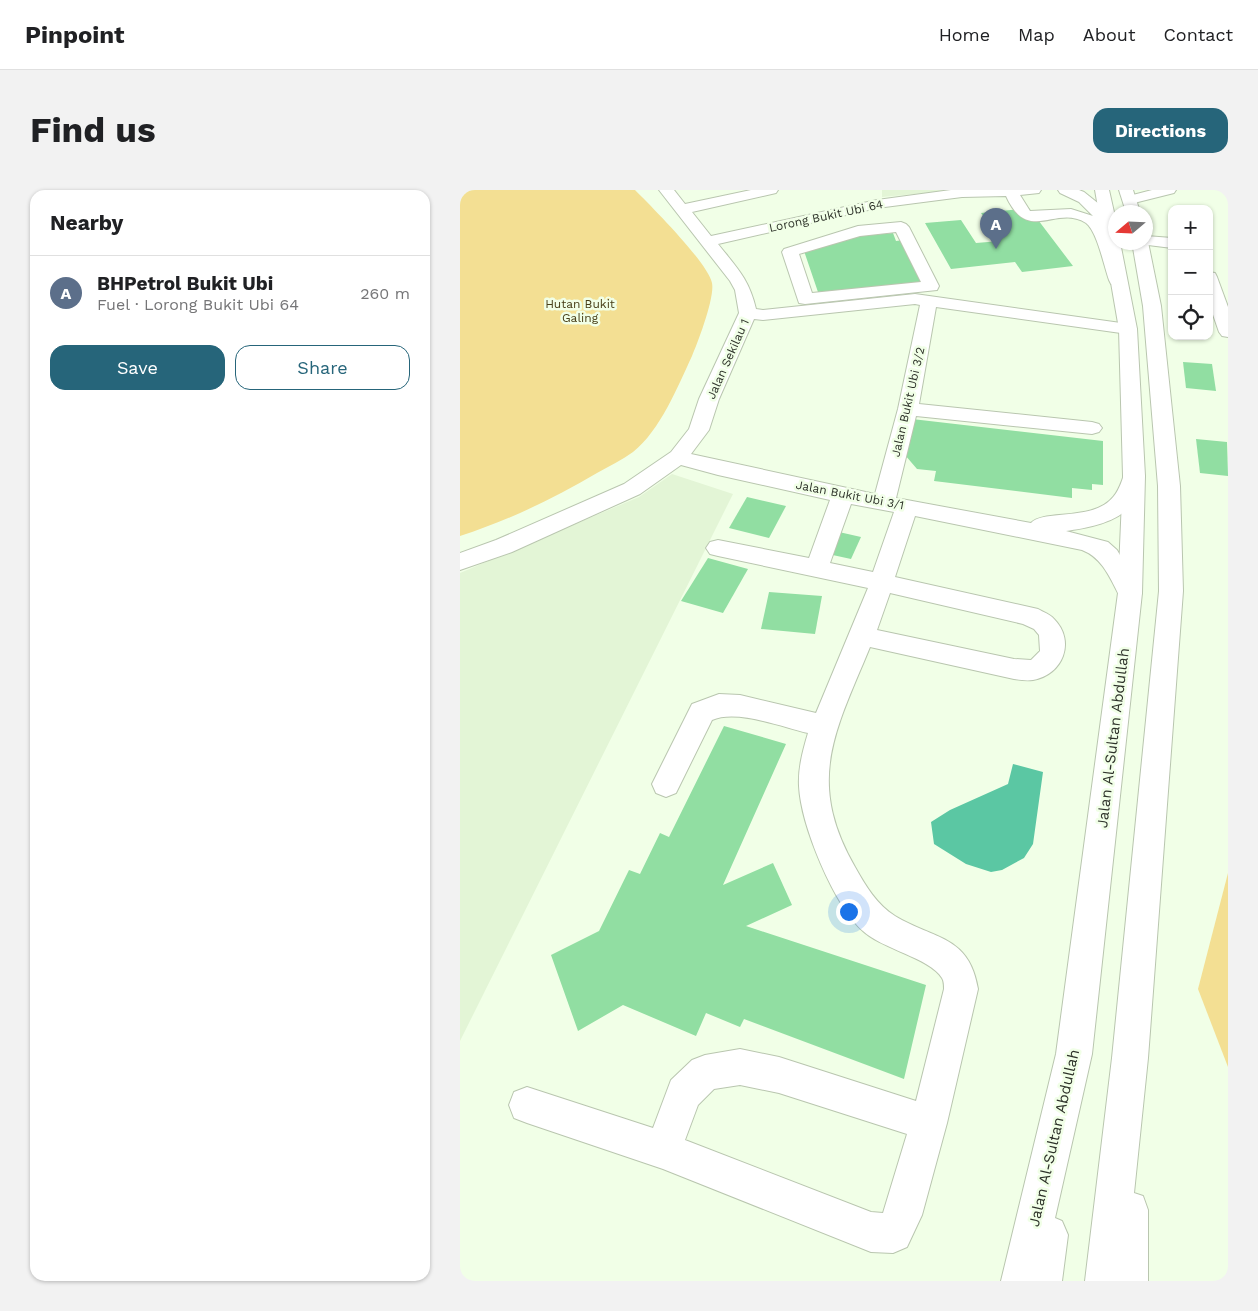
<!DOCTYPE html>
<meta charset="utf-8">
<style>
:root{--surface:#fff;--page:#f2f2f2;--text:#202124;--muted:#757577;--line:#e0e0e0;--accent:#26657a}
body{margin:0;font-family:"Work Sans",sans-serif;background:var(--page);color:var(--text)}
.controls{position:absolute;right:15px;top:15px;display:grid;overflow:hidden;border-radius:10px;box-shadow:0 1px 4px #0004}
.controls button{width:45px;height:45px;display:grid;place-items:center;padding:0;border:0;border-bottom:1px solid var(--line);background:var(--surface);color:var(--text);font:25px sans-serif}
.compass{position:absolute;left:648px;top:15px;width:45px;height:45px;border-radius:50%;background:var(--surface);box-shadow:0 1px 4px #0004;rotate:251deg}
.you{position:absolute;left:388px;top:721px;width:18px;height:18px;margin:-12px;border:4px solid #fff;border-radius:50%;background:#1a73e8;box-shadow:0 0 0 8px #1a73e833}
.badge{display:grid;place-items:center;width:32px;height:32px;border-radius:50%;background:var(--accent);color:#fff;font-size:16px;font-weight:700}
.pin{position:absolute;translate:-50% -41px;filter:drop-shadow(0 1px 2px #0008)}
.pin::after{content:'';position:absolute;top:26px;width:18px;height:15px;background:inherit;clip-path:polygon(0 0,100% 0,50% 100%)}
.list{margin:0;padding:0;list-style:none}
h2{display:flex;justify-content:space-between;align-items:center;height:65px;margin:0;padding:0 20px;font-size:21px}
h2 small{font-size:16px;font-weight:400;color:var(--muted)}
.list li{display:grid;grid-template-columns:32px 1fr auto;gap:15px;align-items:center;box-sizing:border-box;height:75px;padding:0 20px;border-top:1px solid var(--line)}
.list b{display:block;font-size:19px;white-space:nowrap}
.list p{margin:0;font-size:16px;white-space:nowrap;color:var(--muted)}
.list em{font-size:16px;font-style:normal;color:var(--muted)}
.actions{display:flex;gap:10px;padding:15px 20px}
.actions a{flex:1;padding:11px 0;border:1px solid var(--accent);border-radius:15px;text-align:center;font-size:18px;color:var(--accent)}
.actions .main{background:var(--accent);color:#fff}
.icon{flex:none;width:28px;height:28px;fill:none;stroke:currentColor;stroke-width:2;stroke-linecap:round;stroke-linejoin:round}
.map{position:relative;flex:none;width:768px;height:1091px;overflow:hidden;border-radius:15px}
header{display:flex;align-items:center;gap:30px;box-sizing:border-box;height:70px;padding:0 25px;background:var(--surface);border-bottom:1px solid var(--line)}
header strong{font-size:24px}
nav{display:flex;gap:28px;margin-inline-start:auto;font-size:18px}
.intro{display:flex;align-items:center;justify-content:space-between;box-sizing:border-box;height:120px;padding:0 30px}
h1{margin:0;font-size:35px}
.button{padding:12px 22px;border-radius:15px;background:var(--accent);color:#fff;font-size:18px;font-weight:700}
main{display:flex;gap:30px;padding:0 30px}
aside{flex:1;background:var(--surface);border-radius:15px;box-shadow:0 1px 4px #0004}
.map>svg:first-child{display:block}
.built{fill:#e3f5d6}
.green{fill:#f3df93}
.water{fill:#5bc7a3}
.building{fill:#91dea2}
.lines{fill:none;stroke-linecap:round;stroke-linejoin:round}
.minor-casing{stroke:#b9c6af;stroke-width:2}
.major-casing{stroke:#b9c6af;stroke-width:2}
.minor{fill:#fff;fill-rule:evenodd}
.major{fill:#fff;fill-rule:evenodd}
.labels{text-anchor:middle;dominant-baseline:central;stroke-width:5;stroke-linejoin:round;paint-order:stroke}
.far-street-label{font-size:12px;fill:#2e332a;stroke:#f1ffe7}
.far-park-label{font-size:12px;fill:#463d16;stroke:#f1ffe7}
.street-label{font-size:15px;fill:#2e332a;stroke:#f1ffe7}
</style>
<header>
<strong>Pinpoint</strong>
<nav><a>Home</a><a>Map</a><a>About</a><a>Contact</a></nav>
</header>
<div class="intro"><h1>Find us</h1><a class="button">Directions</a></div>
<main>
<aside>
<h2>Nearby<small></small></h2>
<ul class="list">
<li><span class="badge" style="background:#5c6f8a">A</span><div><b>BHPetrol Bukit Ubi</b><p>Fuel · Lorong Bukit Ubi 64</p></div><em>260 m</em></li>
</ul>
<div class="actions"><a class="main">Save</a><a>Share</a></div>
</aside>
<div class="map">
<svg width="768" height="1091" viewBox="0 0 768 1091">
<rect width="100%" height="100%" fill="#f1ffe7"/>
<g class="built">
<path d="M422,0H498L422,7Z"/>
<path d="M212,284L273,304L0,851V383L179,307Z"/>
</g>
<g class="green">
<path d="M0,0H175C192,17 248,73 252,93C255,107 238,152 232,166C218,196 200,241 173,262C162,270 149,276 137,283C93,309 49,330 0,346Z"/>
<path d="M768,683V877L738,799Z"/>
</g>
<path class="water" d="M553,574L583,582L573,654L564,668L542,680L531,682L506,674L474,654L471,632L490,620L548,594Z"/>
<g class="building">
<path d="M569,18L613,76L562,82L555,72L491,79L465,33L501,30L516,53L540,51L521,23Z"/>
<path d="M433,43L436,51L443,50L464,92L358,102L344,61L400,46Z"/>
<path d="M723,172L752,174L756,201L726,198Z"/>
<path d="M452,229L643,251V295L632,294V300L612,298V308L474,291L476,281L457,279L445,265Z"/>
<path d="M736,249L767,252L768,286L740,283Z"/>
<path d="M287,307L326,316L309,348L269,338Z"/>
<path d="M379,342L401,347L391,369L368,364Z"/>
<path d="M248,368L288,379L263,423L221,411Z"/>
<path d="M309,402L362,406L355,444L301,439Z"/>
<path d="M264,536L326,554L263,695L313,673L332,715L286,736L466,795L444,889L284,829L280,837L246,823L236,846L163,815L118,841L91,765L139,741L169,680L180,684L200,643L209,647Z"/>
</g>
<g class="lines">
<g class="minor-casing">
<g id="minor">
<path d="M199,0H214L225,14L291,0H318L316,3L232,22L251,46L417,10L491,0H581L579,3L560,5L570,21L611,19L633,26L619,12L600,3L598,0H619L624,2L639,14L654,33L651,36L646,38L665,90L663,94H651L649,90C644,76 637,41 626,33C596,14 568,55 546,6L502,7L417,18L258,54C277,78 289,89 296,119L303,120L455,104L668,134L674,135L677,139L674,143L668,144L476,117L459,214L632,232L639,234L642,238L639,242L632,244L456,226L436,308L571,333C584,319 634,332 654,306C660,299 662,289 666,281L674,279L682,281L685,286C680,296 677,306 671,315C657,333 627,338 606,341L648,352L657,360L682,403L679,409L670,412L661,409C651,390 643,368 622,360L455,326L435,387L578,419C583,422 590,424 594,429C616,451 603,485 573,490C567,491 560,490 554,489L410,457C376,540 345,590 395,677C405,695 417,715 435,726C475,750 509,745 518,799L487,933L462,1025L447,1057L433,1063L411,1062L203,979L67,933L54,928L49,915L54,902L67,897L193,938L211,890L232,870L245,865L280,859L319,867L456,911L484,799C484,795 484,791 482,788C470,768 422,759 403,741C374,715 341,636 339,596C338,578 343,560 348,543C322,537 277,519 252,530L216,603L206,607L196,603L192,594L232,514L259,504L280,505L356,523L408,398L258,366L250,364L246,358L250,352L258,350L349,368L370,310L258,285L221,275L180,304L52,362L0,380V363L36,350L164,294L211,262L229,239L239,209L279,123L275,100L270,91ZM455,114L460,115L438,219L415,304L231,264L249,240L259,209L294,129L303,130ZM391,314L434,322L413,382L370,373ZM430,403L563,434L574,439L579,445L580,461L571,470L554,469L417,440ZM280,895L319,903L447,944L423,1023L411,1022L225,950L238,915L254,899Z"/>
<path d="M692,0H716L714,3L670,14L665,13L663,10L665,7Z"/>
<path d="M441,32L446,34L449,37L479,96L477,100L345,114L339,113L322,62L324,59L398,36ZM436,42L461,92L352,103L339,64L400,46Z"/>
<path d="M686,46L712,48V58L680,54L679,52H686Z"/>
<path d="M749,82L755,83L757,87L768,117V147L762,146L759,142L749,113Z"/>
</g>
</g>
<g class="major-casing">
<g id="major">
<path d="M635,0H649L656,31V52H660L677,139L685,286L682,403L632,864L595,1028L602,1031L608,1045L602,1091H541L596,864L658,403L663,286L659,139Z"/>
<path d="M659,0H673L680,22H666Z"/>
<path d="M686,49L688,52L701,116L720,296L723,401L688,868L674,1003L683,1006L688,1020V1091H625L652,868L699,401L698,296L683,116L672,52H686Z"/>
</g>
</g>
<use href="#minor" class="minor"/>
<use href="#major" class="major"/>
</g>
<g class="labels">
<g class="far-street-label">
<text transform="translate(366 26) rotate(-12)">Lorong Bukit Ubi 64</text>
<text transform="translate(268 169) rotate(-66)">Jalan Sekilau 1</text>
<text transform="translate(448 212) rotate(-77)">Jalan Bukit Ubi 3/2</text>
<text transform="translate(390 305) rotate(11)">Jalan Bukit Ubi 3/1</text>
</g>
<g class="far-park-label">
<text x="120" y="114">Hutan Bukit<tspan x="120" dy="14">Galing</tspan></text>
</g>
<g class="street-label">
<text transform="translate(653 548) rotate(-83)">Jalan Al-Sultan Abdullah</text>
<text transform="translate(594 948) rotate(-77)">Jalan Al-Sultan Abdullah</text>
</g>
</g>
</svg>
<div class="controls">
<button>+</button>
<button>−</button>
<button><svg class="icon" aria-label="locate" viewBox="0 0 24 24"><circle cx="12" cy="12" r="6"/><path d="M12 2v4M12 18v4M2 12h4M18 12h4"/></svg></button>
</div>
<svg class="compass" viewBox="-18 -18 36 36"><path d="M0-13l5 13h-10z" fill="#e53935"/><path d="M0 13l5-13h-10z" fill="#757577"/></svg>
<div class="you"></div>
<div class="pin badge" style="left:536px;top:59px;background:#5c6f8a">A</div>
</div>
</main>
